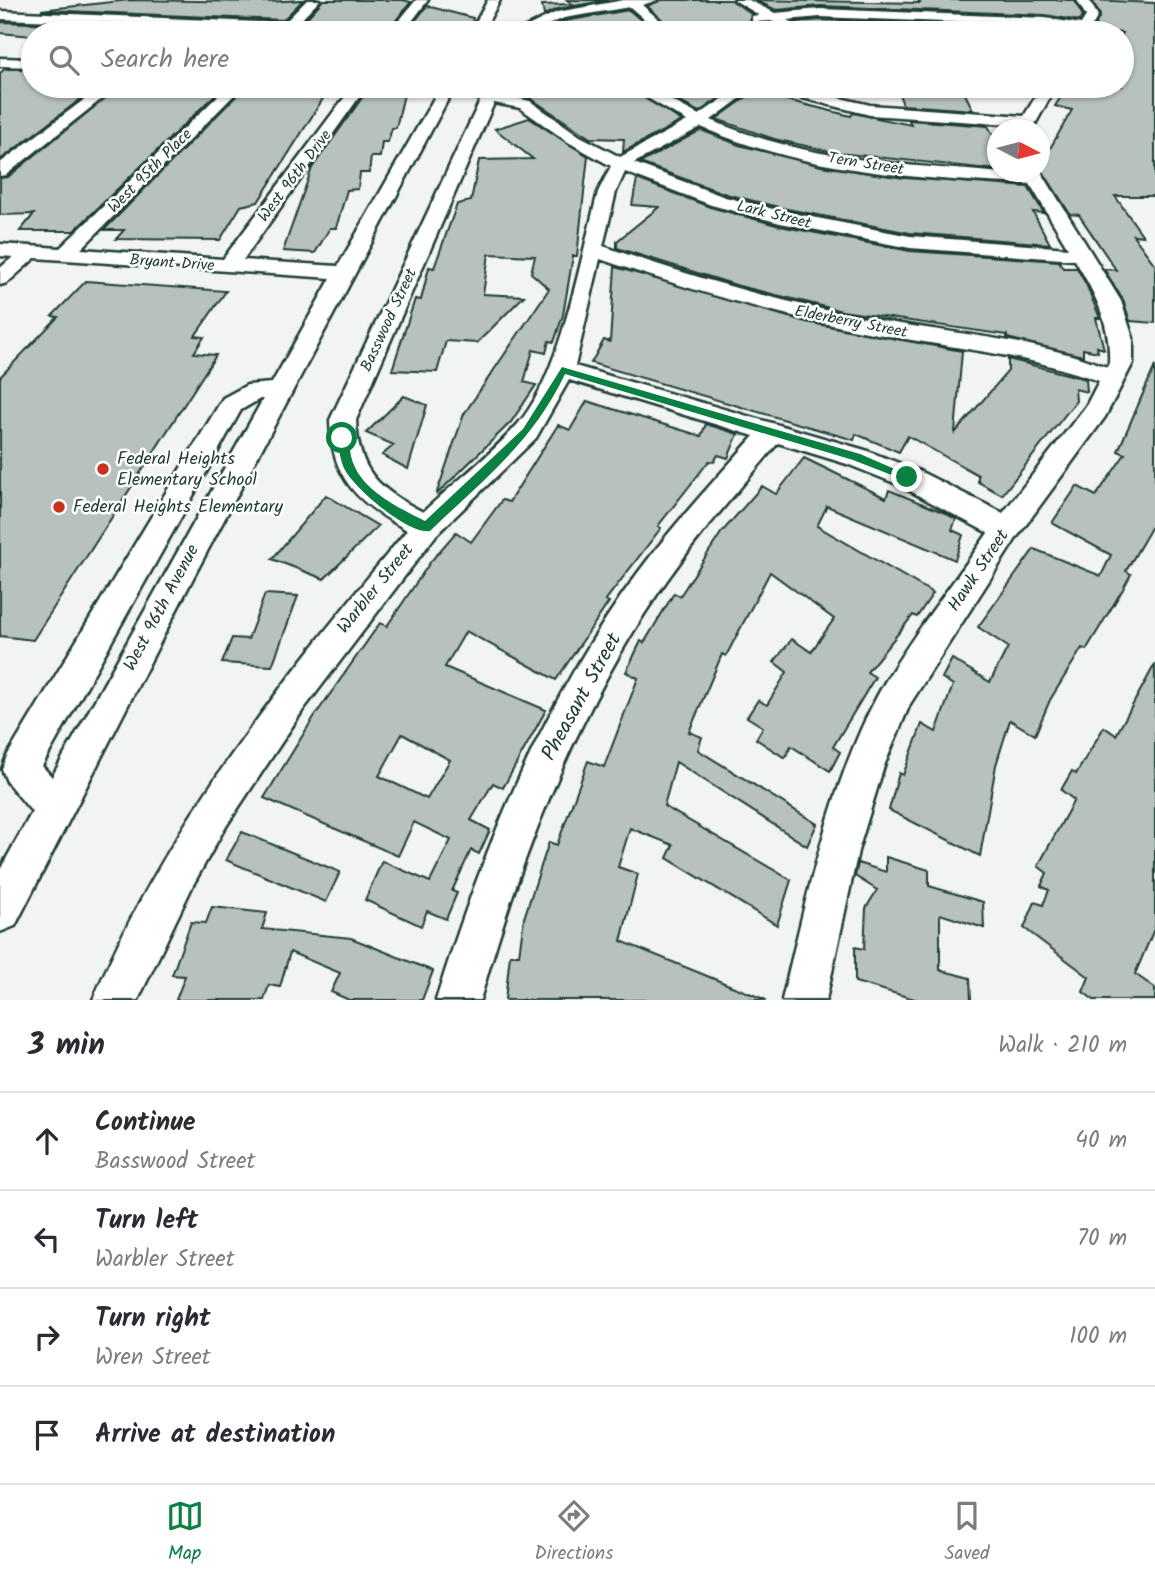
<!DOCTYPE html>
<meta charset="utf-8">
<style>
:root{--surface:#fff;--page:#f2f2f3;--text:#2b2b33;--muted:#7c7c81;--line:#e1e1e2;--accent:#0b8043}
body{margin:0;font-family:Kalam,sans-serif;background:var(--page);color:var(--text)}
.compass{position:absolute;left:987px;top:119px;width:63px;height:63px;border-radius:50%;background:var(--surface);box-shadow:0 2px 5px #0004;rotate:96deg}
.stop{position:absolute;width:21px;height:21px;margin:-16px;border:5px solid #0b8043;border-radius:50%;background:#fff}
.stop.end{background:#0b8043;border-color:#fff;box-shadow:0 2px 7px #0008}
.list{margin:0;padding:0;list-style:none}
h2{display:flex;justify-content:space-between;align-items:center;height:91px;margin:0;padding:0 28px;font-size:30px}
h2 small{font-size:23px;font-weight:400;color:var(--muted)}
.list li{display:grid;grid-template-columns:46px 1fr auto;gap:21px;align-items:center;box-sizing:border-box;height:98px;padding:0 28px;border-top:2px solid var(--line)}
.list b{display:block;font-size:26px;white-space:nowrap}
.list p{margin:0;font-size:23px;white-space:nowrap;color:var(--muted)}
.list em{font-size:23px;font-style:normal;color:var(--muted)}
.icon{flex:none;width:38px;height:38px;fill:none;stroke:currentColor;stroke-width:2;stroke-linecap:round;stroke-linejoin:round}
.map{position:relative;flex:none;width:1155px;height:1000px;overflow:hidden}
.search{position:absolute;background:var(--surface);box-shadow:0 2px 5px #0004;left:21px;right:21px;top:21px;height:77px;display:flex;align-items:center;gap:18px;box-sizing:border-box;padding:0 24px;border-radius:38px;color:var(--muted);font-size:26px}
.sheet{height:483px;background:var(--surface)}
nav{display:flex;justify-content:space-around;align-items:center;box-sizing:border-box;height:98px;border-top:2px solid var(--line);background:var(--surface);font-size:19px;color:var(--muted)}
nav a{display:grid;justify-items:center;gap:4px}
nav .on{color:var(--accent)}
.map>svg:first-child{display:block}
.building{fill:#b7c1bd;stroke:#1f3d34;stroke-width:2;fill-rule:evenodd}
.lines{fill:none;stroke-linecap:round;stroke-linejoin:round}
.minor-casing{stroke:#1f3d34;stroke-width:5}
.minor{fill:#fff;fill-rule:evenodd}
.route{fill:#0b8043}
.poi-dot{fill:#c8321e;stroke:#fff;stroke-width:2.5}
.labels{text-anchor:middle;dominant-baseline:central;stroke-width:5;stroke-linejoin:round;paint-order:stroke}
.far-street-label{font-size:16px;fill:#1f3d34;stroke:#fff}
.poi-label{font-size:18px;fill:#1f3d34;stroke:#fff;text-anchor:start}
.street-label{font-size:18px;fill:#1f3d34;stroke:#fff}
.near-street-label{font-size:21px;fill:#1f3d34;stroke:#fff}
</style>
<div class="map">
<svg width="1155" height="1000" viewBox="0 0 1155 1000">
<rect width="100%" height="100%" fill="#f2f3f3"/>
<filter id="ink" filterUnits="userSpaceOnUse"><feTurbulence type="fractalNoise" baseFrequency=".0143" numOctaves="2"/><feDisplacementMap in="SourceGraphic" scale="14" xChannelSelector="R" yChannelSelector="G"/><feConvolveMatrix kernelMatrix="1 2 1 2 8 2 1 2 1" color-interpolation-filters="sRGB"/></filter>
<g filter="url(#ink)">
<g class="building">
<path d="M129,0L265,2L303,0L283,20L41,10Z"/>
<path d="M323,0H403L411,2L393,24L304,21Z"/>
<path d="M567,0H609L557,9L544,15L542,5L572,4Z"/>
<path d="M661,0H732L751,14L750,24H770L789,33H677L647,6Z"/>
<path d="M755,0L920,3L918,0H1074L1083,16L1080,21L1045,15L820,6L776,10Z"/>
<path d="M1092,0L1155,3V196H1115L1143,236L1133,235L1155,265V323L1130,321L1123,300L1104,269L1116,270L1079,215L1070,214L1040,167V151L1048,152L1072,110L1055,106L1068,86H1122V33L1093,30L1100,15Z"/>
<path d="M427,6L473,18L472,24L470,28L412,25Z"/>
<path d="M629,10L656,33H569L553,26L565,21Z"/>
<path d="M820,20L1045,29L1059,33H812L796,22Z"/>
<path d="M0,22L335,33H33V36L0,33Z"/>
<path d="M5,69H33V86H98L0,160V73Z"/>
<path d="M120,86H161L159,89L223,87L74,231H20L34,214L0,215V178L8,177Z"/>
<path d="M331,86L258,202L241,206L220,240L116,239L124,230H104L245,87Z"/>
<path d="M406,86L396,128H392L388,142H382L380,157H371L369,173H360L358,189L347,190L336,228H330L315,253L283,251L312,168L369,88Z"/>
<path d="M512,86H625L682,121L623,152L624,139L590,138Z"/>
<path d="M649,86H737L699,112Z"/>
<path d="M923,86H961L973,110L903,105L897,88L925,89Z"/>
<path d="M758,89L785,96L783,99L851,116L853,113L911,125L909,120L988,126L998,144V170L838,153L774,139L716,119Z"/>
<path d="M529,118L588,156L577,256H573L563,315L554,342L549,341L546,353L533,350L524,382L536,385L511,422L436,495L464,414L549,289L531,273L535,256L489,254L483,294L524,296L477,343L446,341L437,372L392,370L415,299L421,300L429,267L434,268L457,204L471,201L479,160L533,159L495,129Z"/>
<path d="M701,130L739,145L821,166L904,178L1028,187L1044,213L1033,212L1050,244L910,233L782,208L726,194L640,163Z"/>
<path d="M637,179L710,207L780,226L910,251L1059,261L1063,268H1077L1087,286L1100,318H1096L1104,349L1097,347L1098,352L1083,349V356L1007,338V335L842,311L739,286L617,248V241L659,207L632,205Z"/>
<path d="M615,267L806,322L962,351L955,433L1008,371V359L1086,379L1087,392L1075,389L1076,401L1002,495L978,482V475L908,436L899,452L856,434L854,440L591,363L604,340L610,342Z"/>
<path d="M86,281L226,291L195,336L204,337L194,353L216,355L33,640L0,636V377L58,317L52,316Z"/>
<path d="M1155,366V521L1126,571L1131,574L1123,589L1086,650L1082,648L1050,700L1035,735L1010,720L996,765L980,856L889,810L899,773L903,775L922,724L936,732L953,685L942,678L952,659L990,682L1008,647L978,627L1034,549L1101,576L1111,555L1052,523L1077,486L1096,496L1125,454L1118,451Z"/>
<path d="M404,396L427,405L408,469L382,455L394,445L366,433Z"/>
<path d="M587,401L701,436L706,424L738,434L728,458L718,455L714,462L709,461L658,526L661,528L605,601L609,602L556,680L466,631L445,667L546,710L503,788L493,783L471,820L490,830L479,854L471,850L452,891L457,893L446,919L427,911L421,926L365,900L382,861L430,882L451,840L414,822L398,856L264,798L314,717L380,623L387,626L431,561L456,532L471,542L502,500L509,502L558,425L570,430ZM402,734L450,760L427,799L379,776Z"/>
<path d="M804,458L886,498L889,490L945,513L956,519L952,530L963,535L955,560L827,506L817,526L933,593L917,617L913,615L867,672L875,677L833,747L840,752L830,771L791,746L785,758L756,739L763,727L747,717L758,700L767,705L787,672L774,662L792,639L811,652L834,619L770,572L726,656L722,654L689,732L702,737L698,750L817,824L807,846L676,762L664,806L791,880L777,925L667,858L673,845L630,828L618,867L638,874L621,941L766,1000H505L510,955H519L524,918L549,842L557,845L588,761L604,767L638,678L626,672L641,641L644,643L674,593L680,596L721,533L762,486L776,494Z"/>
<path d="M326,495L378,526L324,579L272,559Z"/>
<path d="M265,594L298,596L272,666L222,663L232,638L248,639Z"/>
<path d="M1155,664V927L1135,974L1155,988V1000H1094L1083,992L1089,977L1024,928L1035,902L1043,905L1049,890L1041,886L1047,873L1038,866L1074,800L1061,790L1072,771L1076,774L1104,727L1116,735Z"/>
<path d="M242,832L340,872L326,902L226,860Z"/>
<path d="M886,857L929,870V886L983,902L984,928L940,914V970L970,978L971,1000H918L855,982V947L864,949L866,908L877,890L855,876L858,863L886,872Z"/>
<path d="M212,907L267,913L262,929L351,938L433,971L422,1000H349L331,992L340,973L290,952L280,987L269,985L264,1000H176L185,976L172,975L191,922L206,923Z"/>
</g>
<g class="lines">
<g class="minor-casing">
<g id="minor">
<path d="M307,0H320L298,23L394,27L416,0H428L403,33L0,19V11L284,23Z"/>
<path d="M488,0H500L482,33H470Z"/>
<path d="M624,0H658L642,5L675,33H660L630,7L564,18L530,33H513L557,12Z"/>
<path d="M734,0H749L775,13L820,9L1045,18L1081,24L1086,16L1077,0H1089L1098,16L1088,33L1045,26L820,17L787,20L810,33H794L771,21L752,22V16L759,15Z"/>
<path d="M0,58L33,59V67L0,66Z"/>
<path d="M102,86H118L6,175L0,176V163Z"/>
<path d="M228,86H243L81,249L223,259L353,86H367L243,260L338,266L441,86H455L193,578L15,926L0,932V870L32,812L7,782L2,769L7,756L223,398L247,385L272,383L331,278L35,258L7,283L0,285V268L13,257L0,256V244L60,248ZM260,399H263L52,777L42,766L241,410Z"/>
<path d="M487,86H501L498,94L530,101L580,136L620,157L687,121L627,86H644L699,115L741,86H757L711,120C792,155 881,164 968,170C991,172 1021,176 1040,170L1121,301L1133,338V363L1105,417L1017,537L910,704L884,766L858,851L826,1000H782C807,898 832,773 885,682C916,630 954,582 988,533L897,484L847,464L778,443C737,492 694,540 658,593C574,718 521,856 480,1000H436C483,849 543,702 637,574C673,525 714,481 754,436L569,380L536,438L436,535L303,710L223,831L193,885L138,1000H93C166,824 287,676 407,530C358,503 331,479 330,420ZM494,103L520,108L568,142L611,166L598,192C581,256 561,375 518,424C490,456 454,483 423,512C379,489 358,472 356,420ZM701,127C804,172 919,179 1030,184L1068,248L910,236L781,211L725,197L634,163ZM625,172L711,205L780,223L910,248L1075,260C1095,294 1111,323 1109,363L1107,367C1033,339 954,334 877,320C783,304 693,277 603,246L616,192ZM600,259C690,290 783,317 877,334C952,348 1027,354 1099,381L1086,406L1003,513L917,470L865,450L575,366Z"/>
<path d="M765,86H789L870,105L1024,116L1042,86H1056L1032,130H1016L1019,125L870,115L767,89Z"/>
</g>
</g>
<use href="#minor" class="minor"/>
</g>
</g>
<path class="route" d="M562,367L860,454L913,477L907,481L853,460L565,374C533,442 483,480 430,531C409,535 355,489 345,470C340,461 339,448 337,438L342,434L348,438C350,446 350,457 354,465C365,492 401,509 425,521L523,429Z"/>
<g class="poi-dot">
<circle cx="103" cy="469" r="7"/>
<circle cx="59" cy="507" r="7"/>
</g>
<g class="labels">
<g class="far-street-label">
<text transform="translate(866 164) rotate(9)">Tern Street</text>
<text transform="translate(150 171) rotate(-45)">West 95th Place</text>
<text transform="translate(295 176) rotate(-53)">West 96th Drive</text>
<text transform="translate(774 215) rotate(14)">Lark Street</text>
<text transform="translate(172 263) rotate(4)">Bryant Drive</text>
<text transform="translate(389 320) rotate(-65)">Basswood Street</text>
<text transform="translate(851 322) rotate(11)">Elderberry Street</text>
</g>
<g class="poi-label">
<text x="117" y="459">Federal Heights<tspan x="117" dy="21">Elementary School</tspan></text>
<text x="73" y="507">Federal Heights Elementary</text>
</g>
<g class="street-label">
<text transform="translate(979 571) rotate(-56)">Hawk Street</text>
<text transform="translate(376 589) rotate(-51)">Warbler Street</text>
<text transform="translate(162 608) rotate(-62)">West 96th Avenue</text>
</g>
<g class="near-street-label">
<text transform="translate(582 697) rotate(-61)">Pheasant Street</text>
</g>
</g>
</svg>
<svg class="compass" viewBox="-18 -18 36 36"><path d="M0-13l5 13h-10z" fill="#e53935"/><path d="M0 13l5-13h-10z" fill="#7c7c81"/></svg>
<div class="stop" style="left:342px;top:438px"></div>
<div class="stop end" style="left:907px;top:477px"></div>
<div class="search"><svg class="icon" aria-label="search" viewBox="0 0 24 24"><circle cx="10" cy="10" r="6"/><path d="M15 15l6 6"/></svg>Search here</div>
</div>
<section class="sheet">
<h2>3 min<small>Walk · 210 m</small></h2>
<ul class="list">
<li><svg class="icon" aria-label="ahead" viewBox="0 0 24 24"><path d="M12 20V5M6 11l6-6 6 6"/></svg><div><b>Continue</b><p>Basswood Street</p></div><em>40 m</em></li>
<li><svg class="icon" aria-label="left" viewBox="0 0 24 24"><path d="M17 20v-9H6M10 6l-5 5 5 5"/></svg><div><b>Turn left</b><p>Warbler Street</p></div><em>70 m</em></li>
<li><svg class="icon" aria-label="right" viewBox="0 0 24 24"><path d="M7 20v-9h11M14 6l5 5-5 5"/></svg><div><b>Turn right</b><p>Wren Street</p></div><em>100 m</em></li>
<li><svg class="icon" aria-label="arrive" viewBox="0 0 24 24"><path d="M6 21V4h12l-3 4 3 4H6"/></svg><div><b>Arrive at destination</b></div></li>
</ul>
</section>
<nav>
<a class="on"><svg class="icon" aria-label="map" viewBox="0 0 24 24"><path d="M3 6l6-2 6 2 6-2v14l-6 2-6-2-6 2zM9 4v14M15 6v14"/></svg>Map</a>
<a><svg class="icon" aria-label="directions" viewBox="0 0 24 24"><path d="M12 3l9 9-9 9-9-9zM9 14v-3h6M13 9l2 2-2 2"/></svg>Directions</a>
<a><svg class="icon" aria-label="saved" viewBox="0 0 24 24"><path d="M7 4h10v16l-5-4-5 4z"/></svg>Saved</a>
</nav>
